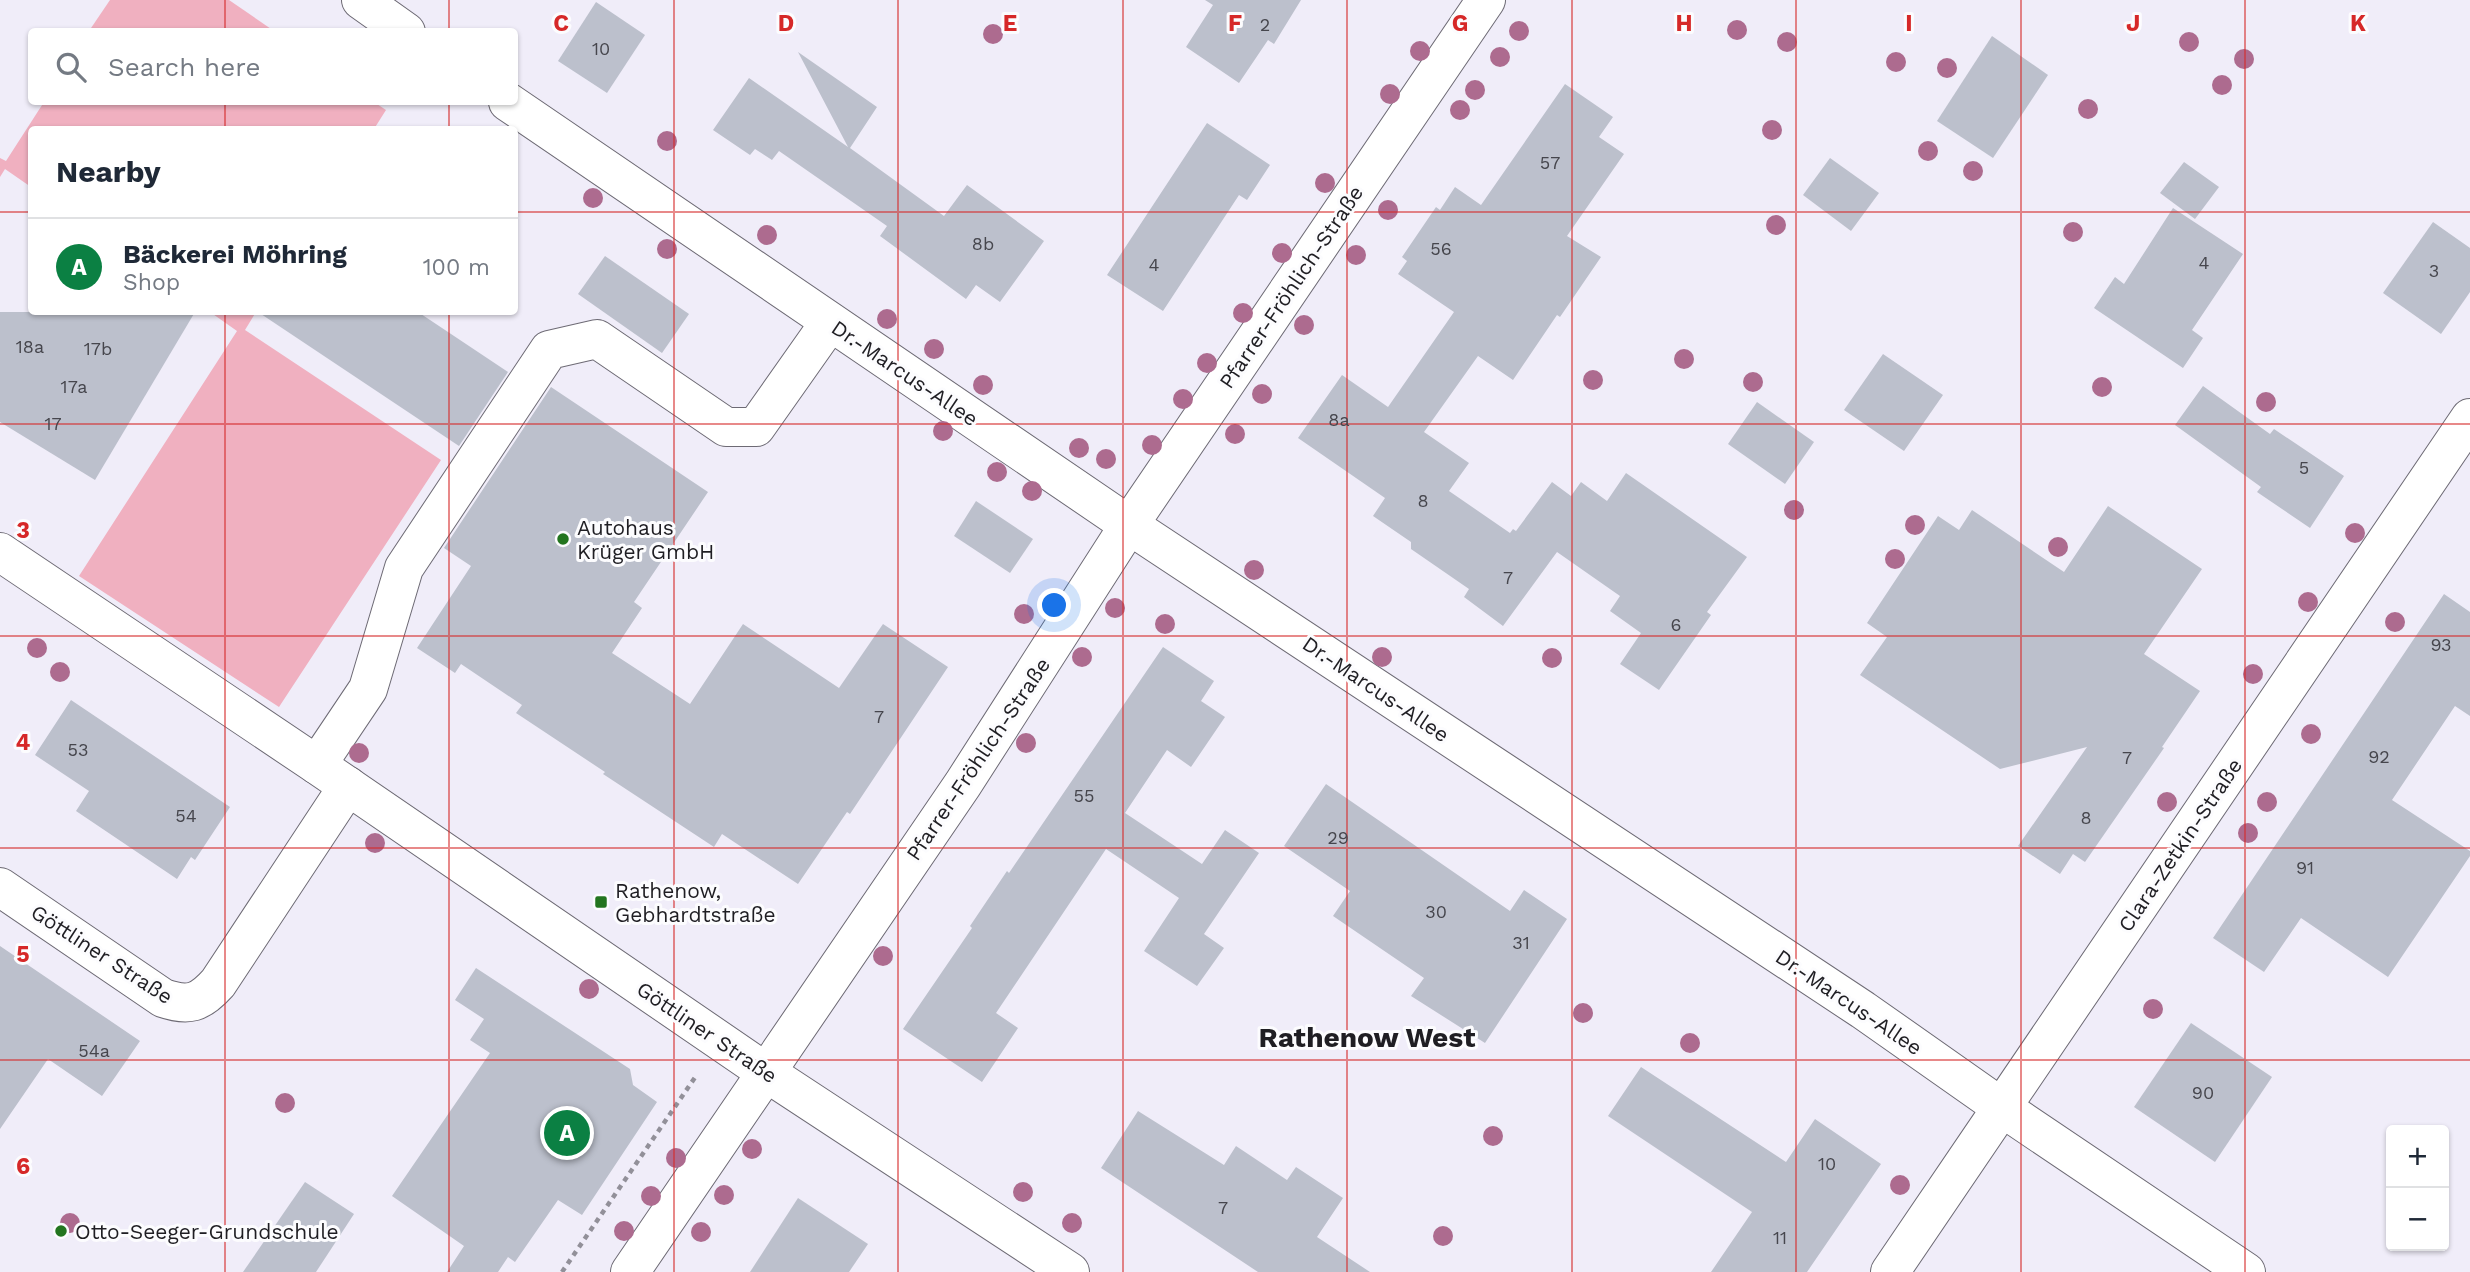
<!DOCTYPE html>
<meta charset="utf-8">
<style>
:root{--surface:#fff;--page:#f2f2f3;--text:#1f2937;--muted:#747a83;--line:#e0e1e3;--accent:#0b8043}
body{margin:0;font-family:"Work Sans",sans-serif;background:var(--page);color:var(--text)}
.controls{position:absolute;right:21px;bottom:21px;display:grid;overflow:hidden;border-radius:7px;box-shadow:0 2px 5px #0004}
.controls button{width:63px;height:63px;display:grid;place-items:center;padding:0;border:0;border-bottom:2px solid var(--line);background:var(--surface);color:var(--text);font:35px sans-serif}
.you{position:absolute;left:1055px;top:606px;width:24px;height:24px;margin:-18px;border:5px solid #fff;border-radius:50%;background:#1a73e8;box-shadow:0 0 0 10px #1a73e833}
.badge{display:grid;place-items:center;width:46px;height:46px;border-radius:50%;background:var(--accent);color:#fff;font-size:23px;font-weight:700}
.pin{position:absolute;translate:-50% -50%;border:4px solid #fff;box-shadow:0 2px 7px #0006}
.list{margin:0;padding:0;list-style:none}
h2{display:flex;justify-content:space-between;align-items:center;height:91px;margin:0;padding:0 28px;font-size:30px}
h2 small{font-size:23px;font-weight:400;color:var(--muted)}
.list li{display:grid;grid-template-columns:46px 1fr auto;gap:21px;align-items:center;box-sizing:border-box;height:98px;padding:0 28px;border-top:2px solid var(--line)}
.list b{display:block;font-size:26px;white-space:nowrap}
.list p{margin:0;font-size:23px;white-space:nowrap;color:var(--muted)}
.list em{font-size:23px;font-style:normal;color:var(--muted)}
.icon{flex:none;width:38px;height:38px;fill:none;stroke:currentColor;stroke-width:2;stroke-linecap:round;stroke-linejoin:round}
.map{position:relative;flex:none;width:2470px;height:1272px;overflow:hidden}
.search{position:absolute;background:var(--surface);box-shadow:0 2px 5px #0004;left:28px;top:28px;width:490px;height:77px;display:flex;align-items:center;gap:18px;box-sizing:border-box;padding:0 24px;border-radius:7px;color:var(--muted);font-size:26px}
.panel{position:absolute;background:var(--surface);box-shadow:0 2px 5px #0004;left:28px;top:126px;width:490px;height:189px;border-radius:7px}
.map>svg:first-child{display:block}
.green{fill:#f0b0c0}
.building{fill:#bcc0cc}
.lines{fill:none;stroke-linecap:round;stroke-linejoin:round}
.minor-casing{stroke:#6d6a74;stroke-width:40}
.path{stroke:#929099;stroke-width:4.5;stroke-dasharray:5 5;stroke-linecap:butt}
.minor{stroke:#fff;stroke-width:38}
.tree{fill:#ad6b8f}
.grid{fill:none;stroke:#d62828;stroke-width:2;stroke-opacity:0.55}
.poi-dot{fill:#23751f;stroke:#fcfcfe;stroke-width:2.5}
.labels{text-anchor:middle;dominant-baseline:central;stroke-width:6;stroke-linejoin:round;paint-order:stroke}
.number-label{font-size:18px;fill:#46464d}
.street-label{font-size:21px;fill:#1f1e23;stroke:#fcfcfe}
.poi-label{font-size:21px;fill:#1f1e23;stroke:#fcfcfe;text-anchor:start}
.district-label{font-size:28px;font-weight:bold;fill:#1f1e23;stroke:#fcfcfe}
.grid-label{font-size:23px;text-anchor:middle;font-weight:bold;fill:#d62828;stroke:#fcfcfe;stroke-width:6;stroke-linejoin:round;paint-order:stroke}
</style>
<div class="map">
<svg width="2470" height="1272" viewBox="0 0 2470 1272">
<rect width="100%" height="100%" fill="#f0edf9"/>
<g class="green">
<path d="M110,0H229L274,31H89Z"/>
<path d="M44,102H374L386,110L374,129L32,130L31,187L5,169L0,177V158L6,161Z"/>
<path d="M210,312H256L245,330L441,460L279,707L79,576L237,331Z"/>
</g>
<g class="building">
<path d="M1205,0H1301L1274,44L1268,40L1239,83L1186,47L1213,5Z"/>
<path d="M596,2L645,35L607,93L558,61Z"/>
<path d="M1992,36L2048,75L1993,158L1937,121Z"/>
<path d="M798,52L877,107L850,148L944,216L967,185L1044,241L1000,302L976,285L966,299L880,236L887,226L779,151L772,160L755,149L750,155L713,130L749,78L848,147Z"/>
<path d="M1565,84L1613,117L1599,137L1624,154L1567,236L1601,257L1560,317L1557,315L1513,380L1478,356L1424,432L1469,463L1449,491L1510,533L1513,529L1516,531L1552,482L1571,496L1581,482L1607,501L1626,473L1747,557L1707,612L1711,615L1659,690L1620,664L1641,633L1610,611L1620,596L1557,552L1503,626L1464,597L1469,589L1411,549V542L1373,516L1385,498L1298,438L1342,375L1388,407L1454,312L1398,274L1407,261L1402,257L1436,207L1440,210L1455,187L1481,205Z"/>
<path d="M1207,123L1270,165L1247,200L1239,195L1163,311L1107,275Z"/>
<path d="M1830,158L1879,193L1851,231L1803,195Z"/>
<path d="M2184,162L2219,187L2195,219L2160,193Z"/>
<path d="M2173,208L2243,254L2192,330L2203,338L2183,368L2094,308L2115,277L2124,284Z"/>
<path d="M2433,222L2470,248V292L2441,334L2383,293Z"/>
<path d="M605,256L689,314L662,353L578,294Z"/>
<path d="M0,312H195L95,480L0,422Z"/>
<path d="M258,312H418L508,372L459,446Z"/>
<path d="M1883,354L1943,395L1904,451L1844,410Z"/>
<path d="M2203,386L2270,434L2274,429L2344,476L2310,528L2257,492L2261,487L2175,425Z"/>
<path d="M551,387L708,492L634,602L642,608L612,653L690,704L743,624L839,688L883,624L948,667L850,814L847,812L798,884L722,834L714,847L603,774L605,772L516,713L522,705L461,664L455,673L417,648L471,566L444,548Z"/>
<path d="M1757,402L1814,442L1785,484L1728,444Z"/>
<path d="M976,501L1033,539L1010,573L954,536Z"/>
<path d="M2108,506L2202,569L2144,654L2200,691L2162,747L2164,748L2085,862L2073,854L2060,874L2018,846L2087,747L2000,769L1860,675L1887,637L1867,623L1938,516L1959,530L1972,510L2064,572Z"/>
<path d="M2444,594L2470,612V716L2455,706L2392,800L2470,851V856L2388,977L2301,918L2264,972L2213,938Z"/>
<path d="M1163,647L1214,681L1201,701L1225,717L1191,767L1167,750L1125,813L1202,864L1225,830L1259,853L1204,934L1224,948L1197,986L1144,951L1179,898L1106,849L996,1013L1018,1028L982,1082L903,1029L972,928L970,926L1007,871L1009,873Z"/>
<path d="M71,700L230,807L195,860L191,857L177,879L76,811L89,791L35,755Z"/>
<path d="M1326,784L1510,911L1524,890L1567,919L1485,1043L1411,996L1424,978L1333,916L1350,891L1284,846Z"/>
<path d="M0,946L140,1041L102,1096L48,1059L0,1129Z"/>
<path d="M476,968L630,1069L633,1085L657,1102L582,1215L558,1200L515,1262L508,1257L498,1272H447L464,1246L392,1196L490,1053L470,1040L484,1019L455,1000Z"/>
<path d="M2191,1023L2272,1077L2215,1162L2134,1107Z"/>
<path d="M1641,1067L1786,1162L1815,1119L1881,1164L1807,1272H1711L1752,1212L1608,1116Z"/>
<path d="M1138,1111L1224,1165L1236,1146L1287,1180L1296,1167L1343,1198L1317,1237L1370,1272H1258L1101,1168Z"/>
<path d="M305,1182L354,1214L316,1272H243Z"/>
<path d="M798,1198L868,1244L849,1272H750Z"/>
</g>
<g class="lines">
<g class="minor-casing">
<g id="minor">
<path d="M361,0L406,32"/>
<path d="M508,102L1129,525L1863,1010L2001,1107L2246,1272"/>
<path d="M0,552L317,765L767,1073L1070,1272"/>
<path d="M317,765L368,689L404,568L549,350L597,339L726,427H756L830,322"/>
<path d="M0,887L163,998C189,1007 200,1003 218,983L348,786"/>
<path d="M630,1272L963,784L1129,525L1486,0"/>
<path d="M1890,1272L2470,418"/>
</g>
</g>
<path class="path" d="M562,1272L696,1076"/>
<use href="#minor" class="minor"/>
</g>
<g class="tree">
<circle cx="1737" cy="30" r="10"/>
<circle cx="1519" cy="31" r="10"/>
<circle cx="993" cy="34" r="10"/>
<circle cx="1787" cy="42" r="10"/>
<circle cx="2189" cy="42" r="10"/>
<circle cx="1420" cy="51" r="10"/>
<circle cx="1500" cy="57" r="10"/>
<circle cx="2244" cy="59" r="10"/>
<circle cx="1896" cy="62" r="10"/>
<circle cx="1947" cy="68" r="10"/>
<circle cx="2222" cy="85" r="10"/>
<circle cx="1475" cy="90" r="10"/>
<circle cx="1390" cy="94" r="10"/>
<circle cx="2088" cy="109" r="10"/>
<circle cx="1460" cy="110" r="10"/>
<circle cx="1772" cy="130" r="10"/>
<circle cx="667" cy="141" r="10"/>
<circle cx="1928" cy="151" r="10"/>
<circle cx="1973" cy="171" r="10"/>
<circle cx="1325" cy="183" r="10"/>
<circle cx="593" cy="198" r="10"/>
<circle cx="1388" cy="210" r="10"/>
<circle cx="1776" cy="225" r="10"/>
<circle cx="2073" cy="232" r="10"/>
<circle cx="767" cy="235" r="10"/>
<circle cx="667" cy="249" r="10"/>
<circle cx="1282" cy="253" r="10"/>
<circle cx="1356" cy="255" r="10"/>
<circle cx="1243" cy="313" r="10"/>
<circle cx="887" cy="319" r="10"/>
<circle cx="1304" cy="325" r="10"/>
<circle cx="934" cy="349" r="10"/>
<circle cx="1684" cy="359" r="10"/>
<circle cx="1207" cy="363" r="10"/>
<circle cx="1593" cy="380" r="10"/>
<circle cx="1753" cy="382" r="10"/>
<circle cx="983" cy="385" r="10"/>
<circle cx="2102" cy="387" r="10"/>
<circle cx="1262" cy="394" r="10"/>
<circle cx="1183" cy="399" r="10"/>
<circle cx="2266" cy="402" r="10"/>
<circle cx="943" cy="431" r="10"/>
<circle cx="1235" cy="434" r="10"/>
<circle cx="1152" cy="445" r="10"/>
<circle cx="1079" cy="448" r="10"/>
<circle cx="1106" cy="459" r="10"/>
<circle cx="997" cy="472" r="10"/>
<circle cx="1032" cy="491" r="10"/>
<circle cx="1794" cy="510" r="10"/>
<circle cx="1915" cy="525" r="10"/>
<circle cx="2355" cy="533" r="10"/>
<circle cx="2058" cy="547" r="10"/>
<circle cx="1895" cy="559" r="10"/>
<circle cx="1254" cy="570" r="10"/>
<circle cx="2308" cy="602" r="10"/>
<circle cx="1115" cy="608" r="10"/>
<circle cx="1024" cy="614" r="10"/>
<circle cx="2395" cy="622" r="10"/>
<circle cx="1165" cy="624" r="10"/>
<circle cx="37" cy="648" r="10"/>
<circle cx="1082" cy="657" r="10"/>
<circle cx="1382" cy="657" r="10"/>
<circle cx="1552" cy="658" r="10"/>
<circle cx="60" cy="672" r="10"/>
<circle cx="2253" cy="674" r="10"/>
<circle cx="2311" cy="734" r="10"/>
<circle cx="1026" cy="743" r="10"/>
<circle cx="359" cy="753" r="10"/>
<circle cx="2167" cy="802" r="10"/>
<circle cx="2267" cy="802" r="10"/>
<circle cx="2248" cy="833" r="10"/>
<circle cx="375" cy="843" r="10"/>
<circle cx="883" cy="956" r="10"/>
<circle cx="589" cy="989" r="10"/>
<circle cx="2153" cy="1009" r="10"/>
<circle cx="1583" cy="1013" r="10"/>
<circle cx="1690" cy="1043" r="10"/>
<circle cx="285" cy="1103" r="10"/>
<circle cx="1493" cy="1136" r="10"/>
<circle cx="752" cy="1149" r="10"/>
<circle cx="676" cy="1158" r="10"/>
<circle cx="1900" cy="1185" r="10"/>
<circle cx="1023" cy="1192" r="10"/>
<circle cx="724" cy="1195" r="10"/>
<circle cx="651" cy="1196" r="10"/>
<circle cx="70" cy="1223" r="10"/>
<circle cx="1072" cy="1223" r="10"/>
<circle cx="624" cy="1231" r="10"/>
<circle cx="701" cy="1232" r="10"/>
<circle cx="1443" cy="1236" r="10"/>
</g>
<path class="grid" d="M225,0V32M449,0V32M674,0V1272M898,0V1272M1123,0V1272M1347,0V1272M1572,0V1272M1796,0V1272M2021,0V1272M2245,0V1272M225,102V130M449,102V130M0,212H32M514,212H2470M225,312V1272M449,312V1272M0,424H2470M0,636H2470M0,848H2470M0,1060H2470"/>
<g class="poi-dot">
<circle cx="563" cy="539" r="7"/>
<rect x="594" y="895" width="14" height="14" rx="3.5"/>
<circle cx="61" cy="1231" r="7"/>
</g>
<g class="labels">
<g class="number-label">
<text x="1265" y="24">2</text>
<text x="601" y="48">10</text>
<text x="1550" y="162">57</text>
<text x="983" y="243">8b</text>
<text x="1441" y="248">56</text>
<text x="2204" y="262">4</text>
<text x="1154" y="264">4</text>
<text x="2434" y="270">3</text>
<text x="30" y="346">18a</text>
<text x="98" y="348">17b</text>
<text x="74" y="386">17a</text>
<text x="1339" y="419">8a</text>
<text x="53" y="423">17</text>
<text x="2304" y="467">5</text>
<text x="1423" y="500">8</text>
<text x="1508" y="577">7</text>
<text x="1676" y="624">6</text>
<text x="2441" y="644">93</text>
<text x="879" y="716">7</text>
<text x="78" y="749">53</text>
<text x="2379" y="756">92</text>
<text x="2127" y="757">7</text>
<text x="1084" y="795">55</text>
<text x="186" y="815">54</text>
<text x="2086" y="817">8</text>
<text x="1338" y="837">29</text>
<text x="2305" y="867">91</text>
<text x="1436" y="911">30</text>
<text x="1521" y="942">31</text>
<text x="94" y="1050">54a</text>
<text x="2203" y="1092">90</text>
<text x="1827" y="1163">10</text>
<text x="1223" y="1207">7</text>
<text x="1780" y="1237">11</text>
</g>
<g class="street-label">
<text transform="translate(1291 287) rotate(-56)">Pfarrer-Fröhlich-Straße</text>
<text transform="translate(905 373) rotate(34)">Dr.-Marcus-Allee</text>
<text transform="translate(1376 689) rotate(34)">Dr.-Marcus-Allee</text>
<text transform="translate(978 759) rotate(-56)">Pfarrer-Fröhlich-Straße</text>
<text transform="translate(2180 845) rotate(-56)">Clara-Zetkin-Straße</text>
<text transform="translate(102 954) rotate(33)">Göttliner Straße</text>
<text transform="translate(1849 1002) rotate(34)">Dr.-Marcus-Allee</text>
<text transform="translate(707 1032) rotate(34)">Göttliner Straße</text>
</g>
<g class="poi-label">
<text x="577" y="527">Autohaus<tspan x="577" dy="24">Krüger GmbH</tspan></text>
<text x="615" y="890">Rathenow,<tspan x="615" dy="24">Gebhardtstraße</tspan></text>
<text x="75" y="1231">Otto-Seeger-Grundschule</text>
</g>
<g class="district-label">
<text x="1367" y="1037">Rathenow West</text>
</g>
</g>
<g class="grid-label">
<text x="561" y="31">C</text>
<text x="786" y="31">D</text>
<text x="1010" y="31">E</text>
<text x="1235" y="31">F</text>
<text x="1460" y="31">G</text>
<text x="1684" y="31">H</text>
<text x="1909" y="31">I</text>
<text x="2133" y="31">J</text>
<text x="2358" y="31">K</text>
<text x="23" y="538">3</text>
<text x="23" y="750">4</text>
<text x="23" y="962">5</text>
<text x="23" y="1174">6</text>
</g>
</svg>
<div class="controls">
<button>+</button>
<button>−</button>
</div>
<div class="you"></div>
<div class="pin badge" style="left:567px;top:1133px">A</div>
<div class="search"><svg class="icon" aria-label="search" viewBox="0 0 24 24"><circle cx="10" cy="10" r="6"/><path d="M15 15l6 6"/></svg>Search here</div>
<section class="panel">
<h2>Nearby<small></small></h2>
<ul class="list">
<li><span class="badge">A</span><div><b>Bäckerei Möhring</b><p>Shop</p></div><em>100 m</em></li>
</ul>
</section>
</div>
